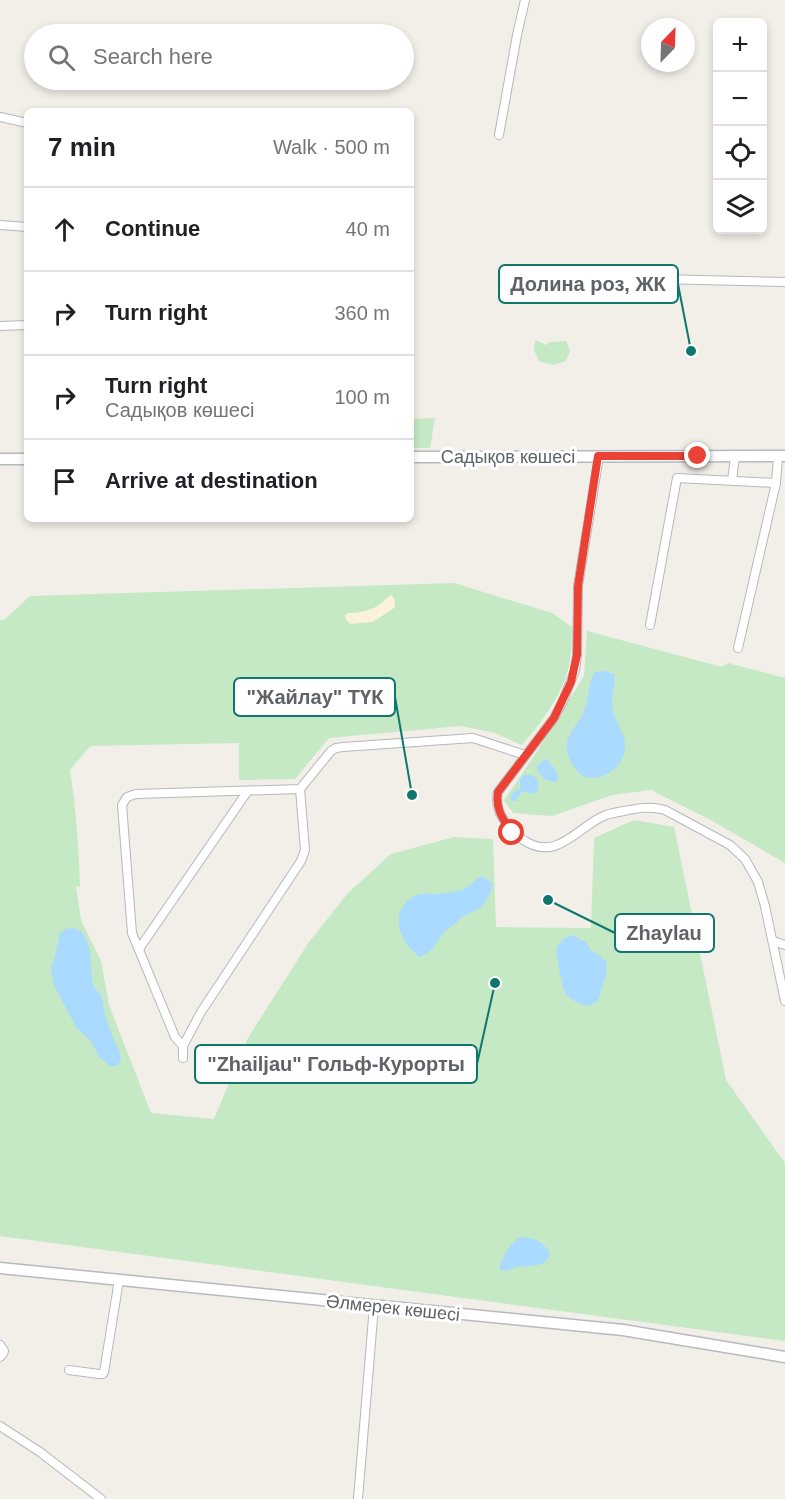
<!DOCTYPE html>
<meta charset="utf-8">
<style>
:root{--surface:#fff;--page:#f2f2f2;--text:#202124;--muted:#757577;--line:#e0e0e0}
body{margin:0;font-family:Helvetica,sans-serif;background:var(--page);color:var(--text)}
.controls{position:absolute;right:18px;top:18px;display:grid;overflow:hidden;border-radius:9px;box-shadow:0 3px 9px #0003}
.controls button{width:54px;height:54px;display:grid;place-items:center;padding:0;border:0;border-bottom:2px solid var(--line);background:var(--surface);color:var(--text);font:30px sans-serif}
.compass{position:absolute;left:641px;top:18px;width:54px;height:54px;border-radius:50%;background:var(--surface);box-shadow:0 3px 9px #0003;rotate:23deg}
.stop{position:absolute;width:18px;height:18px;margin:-14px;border:4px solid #ea4335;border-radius:50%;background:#fff}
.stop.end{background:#ea4335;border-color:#fff;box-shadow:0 2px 6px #0008}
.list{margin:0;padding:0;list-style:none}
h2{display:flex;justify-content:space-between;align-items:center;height:78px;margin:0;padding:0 24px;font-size:26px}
h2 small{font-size:20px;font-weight:400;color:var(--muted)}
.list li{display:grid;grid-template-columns:39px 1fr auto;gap:18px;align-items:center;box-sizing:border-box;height:84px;padding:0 24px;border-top:2px solid var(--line)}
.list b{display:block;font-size:22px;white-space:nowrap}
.list p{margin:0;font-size:20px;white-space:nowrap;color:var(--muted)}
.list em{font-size:20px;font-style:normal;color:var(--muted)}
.icon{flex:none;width:33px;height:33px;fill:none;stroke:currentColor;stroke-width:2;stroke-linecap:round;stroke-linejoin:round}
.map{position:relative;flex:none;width:785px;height:1499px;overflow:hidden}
.search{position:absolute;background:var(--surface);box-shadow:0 3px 9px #0003;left:24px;top:24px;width:390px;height:66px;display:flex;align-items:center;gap:15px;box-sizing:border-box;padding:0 21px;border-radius:33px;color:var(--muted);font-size:22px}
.panel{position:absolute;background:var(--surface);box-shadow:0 3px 9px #0003;left:24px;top:108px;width:390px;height:414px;border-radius:9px}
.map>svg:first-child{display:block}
.green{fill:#c5e8c5}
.sand{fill:#fbf3d9}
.water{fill:#aadaff}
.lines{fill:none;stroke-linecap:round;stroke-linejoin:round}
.street-casing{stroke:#b5b8bc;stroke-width:10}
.secondary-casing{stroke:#b6babf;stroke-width:13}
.street{stroke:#fff;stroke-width:8}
.secondary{stroke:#fff;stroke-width:10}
.route{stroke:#ea4335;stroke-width:8}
.labels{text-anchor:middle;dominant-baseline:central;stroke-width:6;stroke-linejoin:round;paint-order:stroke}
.street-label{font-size:18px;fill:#5f6368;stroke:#fff}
.leader{fill:none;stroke:#0f766e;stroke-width:2}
.callout-dot{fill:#0f766e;stroke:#fff;stroke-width:2}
.callout{fill:#fff;stroke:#0f766e;stroke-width:2}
.callout-label{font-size:20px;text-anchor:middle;font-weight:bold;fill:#5f6368}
</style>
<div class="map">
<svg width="785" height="1499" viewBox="0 0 785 1499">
<rect width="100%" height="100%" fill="#f1efe8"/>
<g class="green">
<path d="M535,340L546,345L550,342L566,341L570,351L566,361L553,365L539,361L534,350Z"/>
<path d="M435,418L430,448H411V419Z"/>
<path d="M454,583L552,613L572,627C571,637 572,649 570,659C566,690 542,722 522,745L495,733L461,726L329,738L295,779L239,780V743L90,746L70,770C76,809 79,848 80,887L76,886L81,920L101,961L109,1005L151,1113L214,1119L248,1038L309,942L348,893L391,854L454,837L493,839L496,927L591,928L594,838L634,820L674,827L726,1080L785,1163V1341L0,1236V620H4L30,596Z"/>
<path d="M587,631L722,667L728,663L785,678V863L709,819L651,790L612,795L552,816L513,813L504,800L536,753L584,676Z"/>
</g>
<path class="sand" d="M391,595L394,598L395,603L394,608L379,618L372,622L350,624L345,618V615L348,613C359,613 375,610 383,602C386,599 388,597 391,595Z"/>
<g class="water">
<path d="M604,671L614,674C616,686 610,697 613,710C615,723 627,734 625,749C624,765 606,779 590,778C576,777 565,756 567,743C569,730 580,723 584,711C589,699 588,682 595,672Z"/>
<path d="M545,759H547C552,767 560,771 557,781L555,782L544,779L536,768L538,765Z"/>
<path d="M524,775C536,773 541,782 537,792L533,794L522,791L516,801H513L510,800C512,793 514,791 520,789V779Z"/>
<path d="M481,877L486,878L493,885L490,894L482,907L462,917L454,925L446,930L432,949L426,954L420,957C404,946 391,922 404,905C407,901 411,897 415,896C422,893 431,894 439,894C446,893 454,892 462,890C470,887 473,880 481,877Z"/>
<path d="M73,928L82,932L87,940L90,951L92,982L95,989L101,994L106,1019L113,1038L119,1050L121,1059L117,1066H110L99,1057L92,1043L76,1027L54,985L51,968L55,956L60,933L66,929Z"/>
<path d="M572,935L586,942L590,949L600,956L607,963L606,974L598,1001L588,1006C580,1004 572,1001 567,995C561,989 557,957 556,948L563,939Z"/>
<path d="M520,1237C534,1238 542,1240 550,1253C546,1273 521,1261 508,1271L500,1270C499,1259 511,1243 520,1237Z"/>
</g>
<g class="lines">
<g class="street-casing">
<g id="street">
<path d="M0,117L27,123"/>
<path d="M499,135L517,35L525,0"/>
<path d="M0,225L27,227"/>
<path d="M615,278L785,282"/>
<path d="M0,326L27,325"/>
<path d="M599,456L578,586L577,655L575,670L563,701L554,718L498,792C495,806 500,815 508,826C512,833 518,837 525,841C558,862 579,825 606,815C612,813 618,812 624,811C639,808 650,806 665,810L730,845L745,859L758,882L765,906L785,1001"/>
<path d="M732,481L735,456"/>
<path d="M650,625L677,478L776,483L778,456"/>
<path d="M738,648L776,483"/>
<path d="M773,941L785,945"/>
<path d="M139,949L247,792"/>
<path d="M183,1046L201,1012L301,861L305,850L300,789"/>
<path d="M183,1058V1046L175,1037L132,933L122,805L127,797L136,794L300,789L331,751L336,748L343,747L473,738L525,755"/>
<path d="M0,1345L4,1351L3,1354L0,1357"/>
<path d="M69,1370L99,1374H103L104,1372L119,1280"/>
<path d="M0,1426L40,1452L101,1499"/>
<path d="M358,1499L374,1306"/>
</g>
</g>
<g class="secondary-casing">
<g id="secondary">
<path d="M411,457L785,456"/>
<path d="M0,459H27"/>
<path d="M0,1268L623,1330L785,1357"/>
</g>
</g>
<use href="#street" class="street"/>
<use href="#secondary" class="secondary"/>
</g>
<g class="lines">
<path class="route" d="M512,833C503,819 495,809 498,792L554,718L571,682L577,655L578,586L598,456H698"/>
</g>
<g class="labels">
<g class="street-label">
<text x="508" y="457">Садықов көшесі</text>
<text transform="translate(393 1308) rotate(6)">Әлмерек көшесі</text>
</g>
</g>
<path class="leader" d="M691 351L678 284M412 795L395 697M548 900L615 933M495 983L477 1064"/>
<g class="callout-dot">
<circle cx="691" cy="351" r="6"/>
<circle cx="412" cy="795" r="6"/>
<circle cx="548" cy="900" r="6"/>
<circle cx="495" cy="983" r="6"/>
</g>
<g class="callout">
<rect x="499" y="265" width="179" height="38" rx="6"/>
<rect x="234" y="678" width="161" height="38" rx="6"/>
<rect x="615" y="914" width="99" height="38" rx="6"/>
<rect x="195" y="1045" width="282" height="38" rx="6"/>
</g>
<g class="callout-label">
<text x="588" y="291">Долина роз, ЖК</text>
<text x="315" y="704">"Жайлау" ТҮК</text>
<text x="664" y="940">Zhaylau</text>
<text x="336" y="1071">"Zhailjau" Гольф-Курорты</text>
</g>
</svg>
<div class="controls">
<button>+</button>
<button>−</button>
<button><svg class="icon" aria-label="locate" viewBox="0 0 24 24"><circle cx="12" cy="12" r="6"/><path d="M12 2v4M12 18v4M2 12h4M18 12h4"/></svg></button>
<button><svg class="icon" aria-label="layers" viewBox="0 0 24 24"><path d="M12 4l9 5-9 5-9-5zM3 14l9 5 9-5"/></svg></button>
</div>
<svg class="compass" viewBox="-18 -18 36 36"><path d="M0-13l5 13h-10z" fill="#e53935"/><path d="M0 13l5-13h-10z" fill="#757577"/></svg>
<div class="stop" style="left:512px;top:833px"></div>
<div class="stop end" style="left:698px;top:456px"></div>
<div class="search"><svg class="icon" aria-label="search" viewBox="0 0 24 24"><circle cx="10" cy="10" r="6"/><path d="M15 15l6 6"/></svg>Search here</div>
<section class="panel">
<h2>7 min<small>Walk · 500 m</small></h2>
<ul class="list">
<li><svg class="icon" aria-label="ahead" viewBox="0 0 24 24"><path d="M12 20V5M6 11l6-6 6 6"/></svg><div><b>Continue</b></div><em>40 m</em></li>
<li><svg class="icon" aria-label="right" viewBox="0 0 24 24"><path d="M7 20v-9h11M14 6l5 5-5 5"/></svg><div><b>Turn right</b></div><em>360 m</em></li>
<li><svg class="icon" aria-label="right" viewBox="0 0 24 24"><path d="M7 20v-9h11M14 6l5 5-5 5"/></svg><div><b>Turn right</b><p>Садықов көшесі</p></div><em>100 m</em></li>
<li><svg class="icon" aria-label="arrive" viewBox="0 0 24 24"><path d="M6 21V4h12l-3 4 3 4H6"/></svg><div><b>Arrive at destination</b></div></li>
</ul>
</section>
</div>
